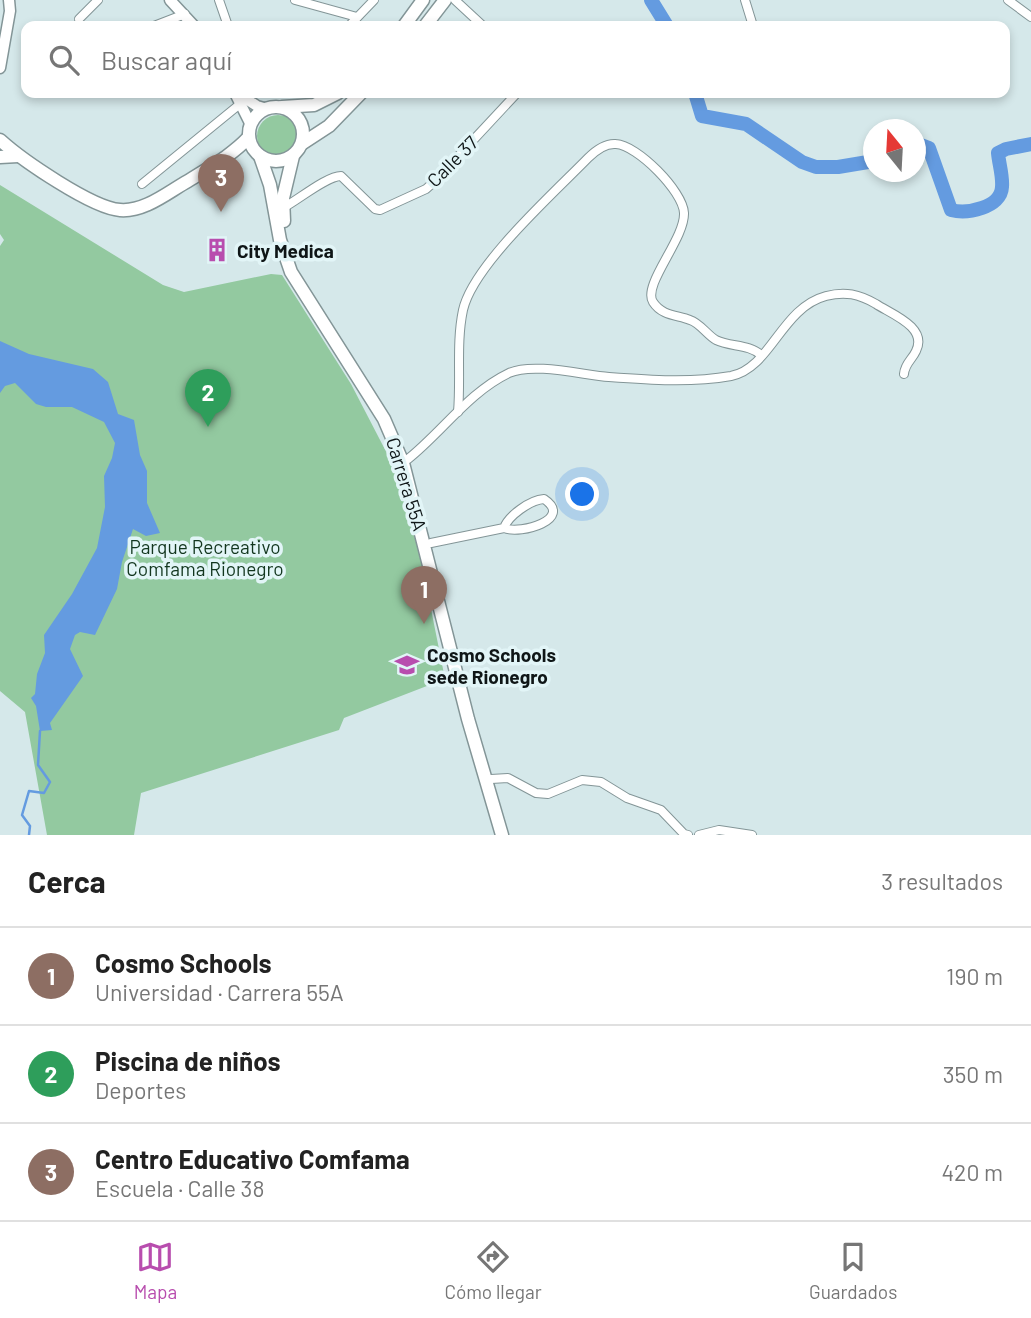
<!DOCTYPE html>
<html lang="es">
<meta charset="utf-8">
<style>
:root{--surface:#fff;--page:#f6f6f6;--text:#222;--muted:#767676;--line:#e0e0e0;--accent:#b84dae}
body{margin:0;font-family:Barlow,sans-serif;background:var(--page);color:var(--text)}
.compass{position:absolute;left:863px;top:119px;width:63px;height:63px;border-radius:50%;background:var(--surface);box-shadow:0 4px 10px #0003;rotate:342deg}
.you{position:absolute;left:583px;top:495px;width:24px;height:24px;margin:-18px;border:5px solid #fff;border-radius:50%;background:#1a73e8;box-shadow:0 0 0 10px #1a73e833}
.badge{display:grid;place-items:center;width:46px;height:46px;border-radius:50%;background:var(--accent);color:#fff;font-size:23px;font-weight:700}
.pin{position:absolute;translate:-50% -58px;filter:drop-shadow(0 2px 4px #0008)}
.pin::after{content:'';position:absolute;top:37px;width:24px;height:21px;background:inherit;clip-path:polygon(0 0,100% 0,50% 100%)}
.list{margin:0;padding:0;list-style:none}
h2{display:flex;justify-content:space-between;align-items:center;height:91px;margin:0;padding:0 28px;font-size:30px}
h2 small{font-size:23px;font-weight:400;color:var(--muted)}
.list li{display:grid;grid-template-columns:46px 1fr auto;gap:21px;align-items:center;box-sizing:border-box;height:98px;padding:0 28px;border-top:2px solid var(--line)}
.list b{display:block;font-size:26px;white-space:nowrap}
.list p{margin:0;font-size:23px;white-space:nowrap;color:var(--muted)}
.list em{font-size:23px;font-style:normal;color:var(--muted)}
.icon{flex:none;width:38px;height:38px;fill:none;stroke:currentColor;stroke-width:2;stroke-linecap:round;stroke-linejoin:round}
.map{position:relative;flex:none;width:1031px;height:835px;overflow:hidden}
.search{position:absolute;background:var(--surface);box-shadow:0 4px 10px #0003;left:21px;right:21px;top:21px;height:77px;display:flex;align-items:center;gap:18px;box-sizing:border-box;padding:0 24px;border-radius:14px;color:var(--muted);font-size:26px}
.sheet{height:385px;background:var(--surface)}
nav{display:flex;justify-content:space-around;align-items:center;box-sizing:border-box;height:98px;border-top:2px solid var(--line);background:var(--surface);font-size:19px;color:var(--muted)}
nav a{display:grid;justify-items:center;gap:4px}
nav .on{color:var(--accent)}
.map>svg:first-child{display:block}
.green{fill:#93c9a0}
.water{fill:#649be0}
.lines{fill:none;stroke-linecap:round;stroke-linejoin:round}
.stream{stroke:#649be0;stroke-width:2.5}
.river{stroke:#649be0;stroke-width:14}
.street-casing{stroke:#839597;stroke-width:10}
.secondary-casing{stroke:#839597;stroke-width:13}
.primary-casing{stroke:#839597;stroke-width:15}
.street{stroke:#fff;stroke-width:8}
.secondary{stroke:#fff;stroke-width:10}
.primary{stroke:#fff;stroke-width:12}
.labels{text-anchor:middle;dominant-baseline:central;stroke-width:7;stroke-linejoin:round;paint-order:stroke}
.street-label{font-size:19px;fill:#0f1617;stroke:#e2f5f7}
.poi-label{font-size:19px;font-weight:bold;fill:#0f1617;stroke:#e2f5f7;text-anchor:start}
.park-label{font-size:19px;fill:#12361e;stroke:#e2f5f7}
</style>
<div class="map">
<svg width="1031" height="835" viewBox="0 0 1031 835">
<rect width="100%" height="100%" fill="#d5e8ea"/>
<g class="green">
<circle cx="278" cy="136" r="21"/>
<path d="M0,185L163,285L184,292L271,274L282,275L351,384L393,465L421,559L445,679L344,718L339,730L141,793L134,835H47L25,712L0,691V246L4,240L0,234Z"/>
</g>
<path class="water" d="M0,341L29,354L93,369L108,382L118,414L134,420L140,455L147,471V503L160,533L146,536L133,529L122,562L117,589L95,635L80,632L75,635L70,649L83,676L50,723L52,730L40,731L36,706L31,698L35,694L37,674L45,653L44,635L72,594L97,548L105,507L104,476L112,458L115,443L104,422L72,407H46L36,404L15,383L5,386L0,393Z"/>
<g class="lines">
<path class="stream" d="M29,835L30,826L22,815L29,791L44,793L50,782L38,765L40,731"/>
<g class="river">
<path d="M651,0L667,26"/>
<path d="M695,93L702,116L746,124L802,162L816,167H838L874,161"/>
<path d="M916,146L921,145L929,148L951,210C967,214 1001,208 1002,187C1003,176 999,164 998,153L1006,149L1031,144"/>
</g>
<g class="street-casing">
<g id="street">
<path d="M219,0L228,26"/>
<path d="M295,0L357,17"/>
<path d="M455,0L483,26"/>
<path d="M745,0L753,26"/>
<path d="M1008,0L1031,17"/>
<path d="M79,19L98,0"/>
<path d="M154,26L185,14"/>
<path d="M349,26L374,0"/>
<path d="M142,184L240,104"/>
<path d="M283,208C298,200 327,176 341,176L375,209L380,210L426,189L436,180L517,93"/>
<path d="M458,412C461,378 456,343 463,310C473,265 554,193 588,158C595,151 605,143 616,144C637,145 683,191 684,213C685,239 642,285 653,302C662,316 677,315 690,320C700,323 707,335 716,340C730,347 749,344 761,355"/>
<path d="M408,459C442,432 469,392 509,373C533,362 583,375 609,377C650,380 691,383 731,376C771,368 781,308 826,296C845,291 859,294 876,304C891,314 928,327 916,351C912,360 905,363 904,374"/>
<path d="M431,543L504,528C521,535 574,519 544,499C530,500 508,516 504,528"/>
<path d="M491,779L508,778L536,793L548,794L582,780L601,782L627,798L661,810L684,834L688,835"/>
<path d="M699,835L719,830L752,835"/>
</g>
</g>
<g class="secondary-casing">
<g id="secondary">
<path d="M170,0L194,26"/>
<path d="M0,68L10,11L9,0"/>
<path d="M235,93L251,125"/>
<path d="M237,93L257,106L267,109"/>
</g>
</g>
<g class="primary-casing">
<g id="primary">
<path d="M404,26L423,0"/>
<path d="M425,26L445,0"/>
<circle cx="276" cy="134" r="27"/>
<path d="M282,107L314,105L338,93"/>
<path d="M0,140C22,160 92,208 120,210C145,212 168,192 188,181C210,167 231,156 249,137"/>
<path d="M303,143L329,126L361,93"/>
<path d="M260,156L270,185L280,240L291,272L384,419L403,463L468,719L502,835"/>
<path d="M0,157L18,156"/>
<path d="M284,221L283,198L293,156"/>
</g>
</g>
<use href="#street" class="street"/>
<use href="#secondary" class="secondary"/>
<use href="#primary" class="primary"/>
</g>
<defs>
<g id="building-bare" transform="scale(1.89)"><path d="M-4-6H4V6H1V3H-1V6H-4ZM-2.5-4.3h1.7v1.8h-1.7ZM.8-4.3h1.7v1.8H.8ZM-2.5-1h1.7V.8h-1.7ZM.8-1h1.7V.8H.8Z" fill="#b84dae" stroke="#e2f5f7" stroke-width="2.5" paint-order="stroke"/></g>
<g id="university-bare" transform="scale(1.89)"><path d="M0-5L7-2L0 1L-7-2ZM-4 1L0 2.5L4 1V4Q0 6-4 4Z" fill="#b84dae" stroke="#e2f5f7" stroke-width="2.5" paint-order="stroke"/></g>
</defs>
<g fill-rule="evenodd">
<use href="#building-bare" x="217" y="250"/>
<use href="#university-bare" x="407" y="665"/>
</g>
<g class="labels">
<g class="street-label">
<text transform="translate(452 161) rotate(-45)">Calle 37</text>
<text transform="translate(407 484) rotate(73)">Carrera 55A</text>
</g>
<g class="poi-label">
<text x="237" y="250">City Medica</text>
<text x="427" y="654">Cosmo Schools<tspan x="427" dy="22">sede Rionegro</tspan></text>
</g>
<g class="park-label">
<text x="205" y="546">Parque Recreativo<tspan x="205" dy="22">Comfama Rionegro</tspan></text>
</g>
</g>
</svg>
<svg class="compass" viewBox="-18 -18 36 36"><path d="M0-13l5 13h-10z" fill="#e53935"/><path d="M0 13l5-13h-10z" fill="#767676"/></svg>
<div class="you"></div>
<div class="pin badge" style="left:424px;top:624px;background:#8d6e63">1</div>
<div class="pin badge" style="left:208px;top:427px;background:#2e9e5b">2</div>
<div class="pin badge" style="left:221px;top:212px;background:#8d6e63">3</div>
<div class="search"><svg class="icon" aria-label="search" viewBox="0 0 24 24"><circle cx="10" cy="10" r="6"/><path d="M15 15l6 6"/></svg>Buscar aquí</div>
</div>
<section class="sheet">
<h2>Cerca<small>3 resultados</small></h2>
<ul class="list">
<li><span class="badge" style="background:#8d6e63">1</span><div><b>Cosmo Schools</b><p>Universidad · Carrera 55A</p></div><em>190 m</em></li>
<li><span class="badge" style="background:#2e9e5b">2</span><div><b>Piscina de niños</b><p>Deportes</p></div><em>350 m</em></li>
<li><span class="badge" style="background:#8d6e63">3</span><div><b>Centro Educativo Comfama</b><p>Escuela · Calle 38</p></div><em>420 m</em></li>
</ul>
</section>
<nav>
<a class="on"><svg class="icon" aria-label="map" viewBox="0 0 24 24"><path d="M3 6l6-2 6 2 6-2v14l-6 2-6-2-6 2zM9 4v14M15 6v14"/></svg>Mapa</a>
<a><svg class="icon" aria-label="directions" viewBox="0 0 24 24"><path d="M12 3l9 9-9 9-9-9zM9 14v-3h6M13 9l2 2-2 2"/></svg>Cómo llegar</a>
<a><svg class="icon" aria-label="saved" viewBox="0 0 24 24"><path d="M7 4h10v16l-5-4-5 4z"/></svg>Guardados</a>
</nav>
